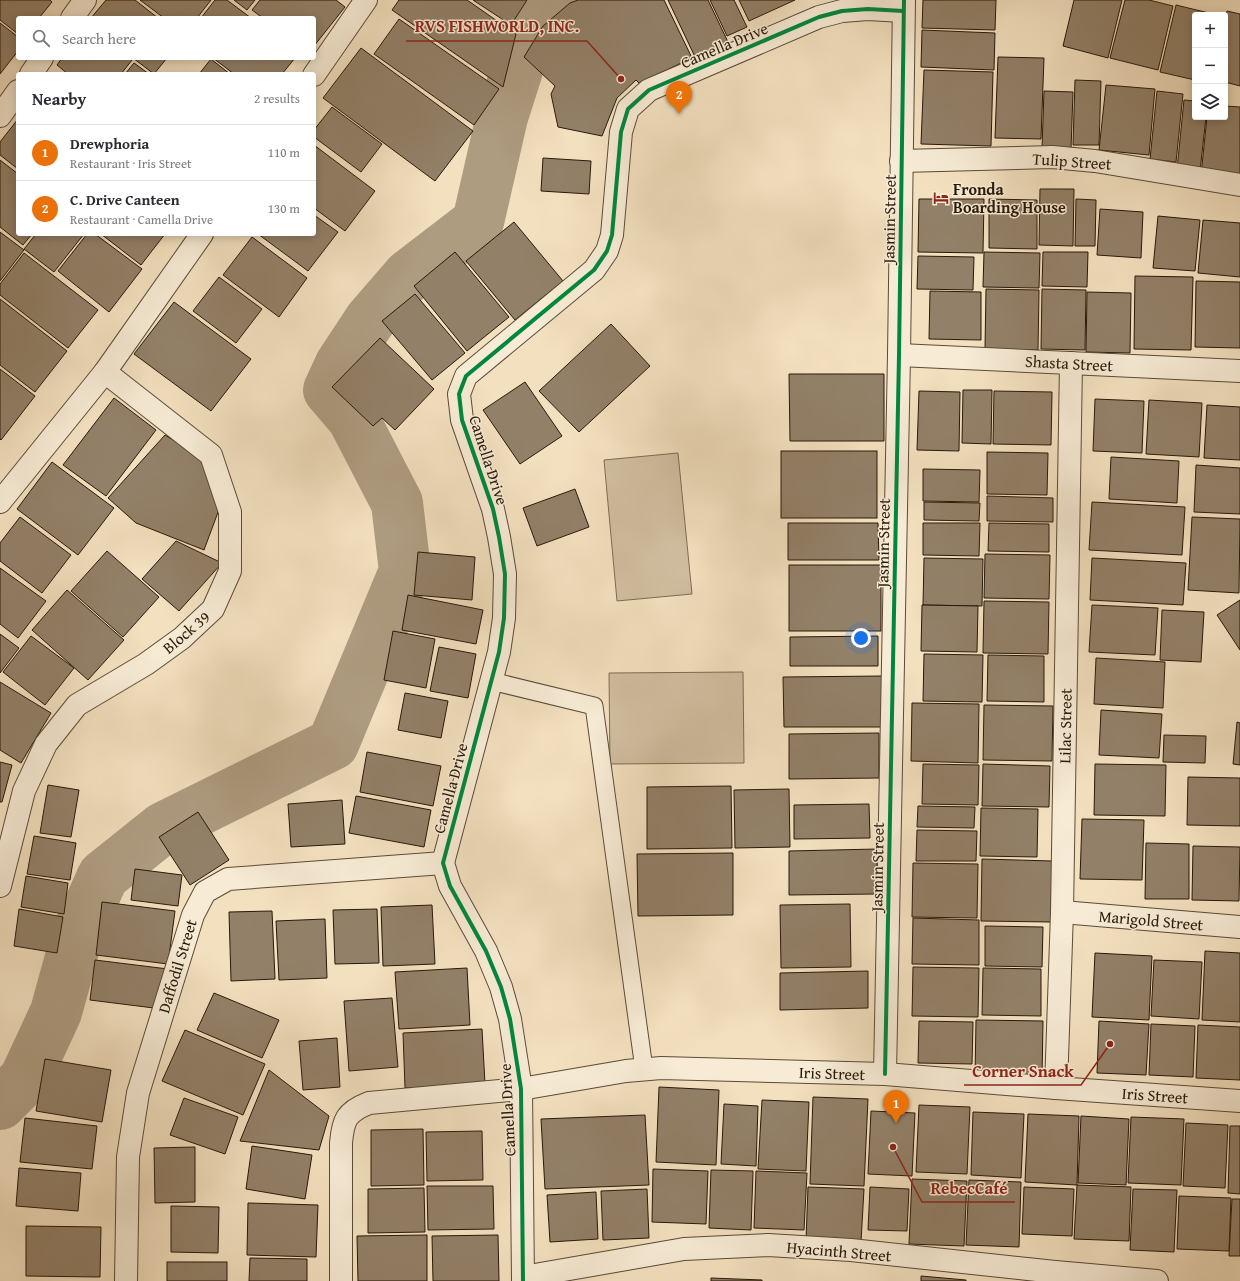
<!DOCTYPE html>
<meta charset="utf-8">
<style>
:root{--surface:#fff;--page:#f2f2f3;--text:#2b2b33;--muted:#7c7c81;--line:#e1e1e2;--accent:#7c3aed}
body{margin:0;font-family:"Gentium Book Plus",serif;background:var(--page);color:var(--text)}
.controls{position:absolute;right:12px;top:12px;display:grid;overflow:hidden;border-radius:4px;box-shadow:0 2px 10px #0003}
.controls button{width:36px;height:36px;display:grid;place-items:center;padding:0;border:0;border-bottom:1px solid var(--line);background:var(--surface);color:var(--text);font:20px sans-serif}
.you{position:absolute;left:861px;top:638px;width:14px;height:14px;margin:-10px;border:3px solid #fff;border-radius:50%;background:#1a73e8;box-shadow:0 0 0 6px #1a73e833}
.badge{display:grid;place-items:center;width:26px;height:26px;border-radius:50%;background:var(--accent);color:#fff;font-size:13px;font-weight:700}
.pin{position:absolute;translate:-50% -33px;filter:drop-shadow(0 1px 2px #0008)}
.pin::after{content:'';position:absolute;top:21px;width:14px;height:12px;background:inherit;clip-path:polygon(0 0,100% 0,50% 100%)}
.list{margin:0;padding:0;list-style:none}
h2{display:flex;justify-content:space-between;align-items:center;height:52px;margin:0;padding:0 16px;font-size:17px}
h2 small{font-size:13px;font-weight:400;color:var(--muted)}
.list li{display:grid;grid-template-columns:26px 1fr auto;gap:12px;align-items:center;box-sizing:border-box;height:56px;padding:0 16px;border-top:1px solid var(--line)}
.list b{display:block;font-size:15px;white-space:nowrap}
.list p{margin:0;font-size:13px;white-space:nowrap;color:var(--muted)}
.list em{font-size:13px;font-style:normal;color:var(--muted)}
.icon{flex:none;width:22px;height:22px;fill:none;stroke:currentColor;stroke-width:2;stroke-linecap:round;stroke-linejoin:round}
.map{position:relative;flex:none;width:1240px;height:1281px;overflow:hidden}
.search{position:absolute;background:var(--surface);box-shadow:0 2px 10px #0003;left:16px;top:16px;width:300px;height:44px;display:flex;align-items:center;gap:10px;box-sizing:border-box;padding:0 14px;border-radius:4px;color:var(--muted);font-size:15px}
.panel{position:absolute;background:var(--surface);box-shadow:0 2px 10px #0003;left:16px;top:72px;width:300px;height:164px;border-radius:4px}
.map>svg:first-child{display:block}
.green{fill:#d0bea0;stroke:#7c6c54}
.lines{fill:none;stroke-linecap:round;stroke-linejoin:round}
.river{stroke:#ae9c81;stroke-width:52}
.building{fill:#928068;stroke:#281909}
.service-casing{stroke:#5b4b36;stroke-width:19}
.minor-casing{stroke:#5b4b36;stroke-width:24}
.tertiary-casing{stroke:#5b4b36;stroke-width:24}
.service{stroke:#f7ebd5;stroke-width:17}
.minor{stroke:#f7ebd5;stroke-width:22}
.tertiary{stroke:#f7ebd5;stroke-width:22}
.cycleway-casing{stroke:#f7ebd5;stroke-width:6}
.cycleway{stroke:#00873e;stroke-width:4}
.labels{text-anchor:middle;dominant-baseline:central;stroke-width:3;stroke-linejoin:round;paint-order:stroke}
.street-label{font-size:16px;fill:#281909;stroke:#f7ebd5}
.poi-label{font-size:16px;font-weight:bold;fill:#281909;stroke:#f7ebd5;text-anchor:start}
.leader{fill:none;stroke:#8f2418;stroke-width:1.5}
.callout-dot{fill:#8f2418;stroke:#f7ebd5;stroke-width:1.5}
.callout-label{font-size:17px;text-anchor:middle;font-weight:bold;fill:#8f2418;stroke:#f7ebd5;stroke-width:3;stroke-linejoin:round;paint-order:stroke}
</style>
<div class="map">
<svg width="1240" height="1281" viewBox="0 0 1240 1281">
<rect width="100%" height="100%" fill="#f3e0bf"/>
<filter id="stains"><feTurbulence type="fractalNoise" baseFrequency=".005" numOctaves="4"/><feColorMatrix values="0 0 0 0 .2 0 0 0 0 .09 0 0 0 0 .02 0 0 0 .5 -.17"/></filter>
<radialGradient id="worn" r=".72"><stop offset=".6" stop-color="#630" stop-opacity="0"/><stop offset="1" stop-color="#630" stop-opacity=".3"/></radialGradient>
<g class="green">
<path d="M678,453L692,594L617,601L604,460Z"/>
<path d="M743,672L744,763L610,764L609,673Z"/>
</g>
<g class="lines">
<path class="river" d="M0,1104L25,1079L56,1012L78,932L103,876L163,828L333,744L405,571L397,503L353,418L329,390L341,364L370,320L409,275L478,222L502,117L523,51L555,6L569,0"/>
</g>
<g class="building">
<path d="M0,0H50L52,2L39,18H18V34L0,20Z"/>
<path d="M106,0H135L158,18H91Z"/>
<path d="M140,0H211L197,18H164Z"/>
<path d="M215,0H227L251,18H201Z"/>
<path d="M234,0H255L247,10Z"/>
<path d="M260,0H336L345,7L314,46V18H263L252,10Z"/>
<path d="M399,0H467L516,34L503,87L392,10Z"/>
<path d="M473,0H527L511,25Z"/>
<path d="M578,0H664L692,58L639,83L636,80L617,98L602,136L558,127L551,94L555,86L524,57L543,26L570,3Z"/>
<path d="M668,0H708L729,44L696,59Z"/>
<path d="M710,0H734L747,27L727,36Z"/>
<path d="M739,0H795L749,21Z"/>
<path d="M923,0H996L995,30L922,28Z"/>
<path d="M1074,0H1122L1108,58L1063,46Z"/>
<path d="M1125,0H1149L1173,6L1158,70L1110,58Z"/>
<path d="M1176,5L1217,15H1195V80L1160,72Z"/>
<path d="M1227,11L1240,14V86L1225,82V18Z"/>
<path d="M399,19L499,89L474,125L374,54Z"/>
<path d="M0,23L18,37V51L0,74Z"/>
<path d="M922,30L995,33L994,70L921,67Z"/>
<path d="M361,48L473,131L435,181L323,98Z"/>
<path d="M998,57L1044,58L1041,139L995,138Z"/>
<path d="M62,58H130L132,60L121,74H68L57,65Z"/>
<path d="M133,58H167L154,74Z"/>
<path d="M213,58H295L282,74H234Z"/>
<path d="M211,59L230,74H199Z"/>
<path d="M134,63L149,74H125Z"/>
<path d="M924,70L993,72L991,146L921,144Z"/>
<path d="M1075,80L1101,81L1099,145H1073Z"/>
<path d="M1106,85L1155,89L1149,155L1099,150Z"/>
<path d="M1044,91L1073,92L1071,149L1042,148Z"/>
<path d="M1157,91L1183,94L1176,162L1150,159Z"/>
<path d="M1184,100L1195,101V117H1206L1200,171L1177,169Z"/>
<path d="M1225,106L1240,107V179L1201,175L1207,117H1225Z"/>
<path d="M332,107L382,144L361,172L314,137V130Z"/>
<path d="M18,119V169L0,155V142Z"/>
<path d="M314,145L375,191L345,231L314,208Z"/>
<path d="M543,158L591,161L589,194L541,191Z"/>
<path d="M0,160L18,174V234H32L23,245L0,227Z"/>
<path d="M1040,189H1074L1073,246L1039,245Z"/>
<path d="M919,199H984L983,253L918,252Z"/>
<path d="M989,199L1037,200V249L989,248Z"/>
<path d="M1076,199L1096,200L1095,246H1075Z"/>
<path d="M1100,209L1143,212L1141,258L1097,255Z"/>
<path d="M314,215L338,232L308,271L258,234H314Z"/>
<path d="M1158,216L1200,220L1195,271L1153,268Z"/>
<path d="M1203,220L1240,223V277L1198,273Z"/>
<path d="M514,222L563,281L515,320L466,261Z"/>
<path d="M0,232L24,250L0,281Z"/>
<path d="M36,234H84L54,272L24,249Z"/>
<path d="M87,234H95L142,269L109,312L58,271Z"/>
<path d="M101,234H165L141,265Z"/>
<path d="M252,237L307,278L279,317L223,275Z"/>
<path d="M455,252L509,317L467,351L414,286Z"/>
<path d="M984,252L1040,253L1039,288L983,287Z"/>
<path d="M1043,252H1088L1087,287L1042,286Z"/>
<path d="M24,253L98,310L68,348L0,295V284Z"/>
<path d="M918,256L974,257L973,290L917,289Z"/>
<path d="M1135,276L1193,277L1191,350L1134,349Z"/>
<path d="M219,277L262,309L236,343L193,311Z"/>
<path d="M1196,281L1240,282V348L1195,347Z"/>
<path d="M986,289L1039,290L1038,350L985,349Z"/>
<path d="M1042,289L1086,290L1085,350L1041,349Z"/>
<path d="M930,291L981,292V340L929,339Z"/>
<path d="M1087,292L1131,293L1130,353L1086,352Z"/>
<path d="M415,294L465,353L432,380L382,321Z"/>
<path d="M0,299L67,351L35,392L0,365Z"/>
<path d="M174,302L251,359L211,411L134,354Z"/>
<path d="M611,324L650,366L579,432L539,391Z"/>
<path d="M380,338L434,389L395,430L382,418L373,426L332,387Z"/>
<path d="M0,369L35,396L1,440L0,439Z"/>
<path d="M789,374H884V441H790Z"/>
<path d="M525,382L562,436L520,464L483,410Z"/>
<path d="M963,390H992L991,444L962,443Z"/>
<path d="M919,391L960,392L959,451L917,450Z"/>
<path d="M994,391L1052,392L1051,445L993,444Z"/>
<path d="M114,398L156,430L106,496L63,465Z"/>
<path d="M1095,399L1144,401L1142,453L1093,451Z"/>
<path d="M1149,400L1202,403L1199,457L1146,454Z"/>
<path d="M1207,405L1240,407V460L1204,458Z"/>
<path d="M165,435L203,458L224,496L204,550L136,523L108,498Z"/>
<rect x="781" y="451" width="96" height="67"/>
<path d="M987,452L1048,453L1047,495L987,494Z"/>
<path d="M1111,457L1179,461L1177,503L1109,499Z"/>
<path d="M52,462L114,508L78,555L17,509Z"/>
<path d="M1196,465L1240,468V514L1194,512Z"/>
<path d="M923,469L980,470L979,502L923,501Z"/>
<path d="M575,489L589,527L537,546L523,508Z"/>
<path d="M987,496L1053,498V522L987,521Z"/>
<path d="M924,502L980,503L979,521L924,520Z"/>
<path d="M1092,502L1185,507L1182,555L1089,550Z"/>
<path d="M20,517L71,555L42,593L0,561V543Z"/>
<path d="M1192,517L1240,519L1239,593L1188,590Z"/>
<path d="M788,523H878L879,560H788Z"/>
<path d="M923,523H980L979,556L923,555Z"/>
<path d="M989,523L1049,524V552L988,551Z"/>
<path d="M176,541L222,563L179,611L142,579Z"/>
<path d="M107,551L159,597L123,637L71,591Z"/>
<path d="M418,552L475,557L472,600L414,595Z"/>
<path d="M985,554L1050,555L1049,599L984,598Z"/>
<path d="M924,558L983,559L982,606L923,605Z"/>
<path d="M1092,558L1186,563L1183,605L1090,600Z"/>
<rect x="789" y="565" width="92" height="66"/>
<path d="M0,568L46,601L18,638L0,624Z"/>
<path d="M67,590L124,640L88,680L32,630Z"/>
<path d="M408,595L483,610L476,644L402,630Z"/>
<path d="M1240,600V650L1217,615Z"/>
<path d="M984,601L1049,602L1048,654L983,653Z"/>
<path d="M922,605L978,606L977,652L921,651Z"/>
<path d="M1092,605L1158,608L1155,655L1089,652Z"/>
<path d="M1162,610L1204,612L1201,662L1160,660Z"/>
<path d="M393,631L435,639L426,688L384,680Z"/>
<path d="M0,634L19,648L0,673Z"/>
<path d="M31,636L74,668L45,705L3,672Z"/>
<path d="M878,636V666H790V637Z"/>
<path d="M439,647L476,654L468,698L430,691Z"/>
<path d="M924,654L983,655L982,702L923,701Z"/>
<path d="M988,655L1044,656V702L987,701Z"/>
<path d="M1096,658L1165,662L1163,708L1094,704Z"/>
<path d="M883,676V727H784L783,677Z"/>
<path d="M0,682L51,713L21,763L0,750Z"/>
<path d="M405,693L448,701L441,738L398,730Z"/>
<path d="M912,703L979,704L978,763L911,761Z"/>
<path d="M984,705L1053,706L1052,761L983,760Z"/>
<path d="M1101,710L1162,714L1159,758L1099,755Z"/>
<path d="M1237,722L1240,723V765L1233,764Z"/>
<path d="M879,733V778L789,779V734Z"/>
<path d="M1164,735L1206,736L1205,763L1163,762Z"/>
<path d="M367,752L441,766L433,806L360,792Z"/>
<path d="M0,762L12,765L2,802H0Z"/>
<path d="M923,764L979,765L978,805L922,804Z"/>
<path d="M983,764L1050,766L1049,807L982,806Z"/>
<path d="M1095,764L1166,765L1165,816L1094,815Z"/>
<path d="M1188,777L1240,778V826L1187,825Z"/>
<path d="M48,785L79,790L71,837L40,833Z"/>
<path d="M731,786L732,848L647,849V787Z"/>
<path d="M789,789L790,847L735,848L734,790Z"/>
<path d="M356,796L431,810L424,847L349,833Z"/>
<path d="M342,800L345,844L291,847L288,804Z"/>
<path d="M869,804L870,838L794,839V805Z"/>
<path d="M918,806L975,807L974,828L917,827Z"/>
<path d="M981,808L1038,809L1037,857L980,856Z"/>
<path d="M198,812L229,860L190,885L159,837Z"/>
<path d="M1082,819L1144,820L1142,880L1080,879Z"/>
<path d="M917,830L977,831L976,861H916Z"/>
<path d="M34,836L76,843L70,880L27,874Z"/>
<path d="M1146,843L1189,844V899H1145Z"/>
<path d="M1193,846L1240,847L1239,901L1192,900Z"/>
<path d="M877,849V894L789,895V851Z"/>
<path d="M733,853V915L638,916L637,854Z"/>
<path d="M982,859L1052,861L1051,922L981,921Z"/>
<path d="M913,863L978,864L977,918L912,917Z"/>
<path d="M135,869L182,875L178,906L131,900Z"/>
<path d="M26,876L68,883L64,914L21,907Z"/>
<path d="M102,902L175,911L168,964L96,955Z"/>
<path d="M850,904L851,967L781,968L780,905Z"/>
<path d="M432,905L435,964L383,966L381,907Z"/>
<path d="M19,909L63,917L57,953L14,946Z"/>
<path d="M377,909L379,963L335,964L333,910Z"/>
<path d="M272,911L275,979L231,981L229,912Z"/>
<path d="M913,918L979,920V965L912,964Z"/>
<path d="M325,919L327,978L279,980L276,921Z"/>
<path d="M985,926L1043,927L1042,967L985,966Z"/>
<path d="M1205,951L1240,953V1022L1202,1020Z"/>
<path d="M1095,953L1152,956L1149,1020L1092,1017Z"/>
<path d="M95,960L168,969L162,1009L90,1000Z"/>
<path d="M1154,960L1202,962L1199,1019L1151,1016Z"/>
<path d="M913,967L979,968L978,1017L912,1016Z"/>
<path d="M467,968L470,1025L399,1029L395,972Z"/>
<path d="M983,968L1041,969V1016L982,1015Z"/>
<path d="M868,971V1008L780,1010V973Z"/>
<path d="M214,993L279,1020L262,1058L197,1030Z"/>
<path d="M392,998L398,1067L349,1071L344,1001Z"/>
<path d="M976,1020L1043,1021L1042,1078L975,1077Z"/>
<path d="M919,1021L973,1022L972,1064L918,1063Z"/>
<path d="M1099,1021L1149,1024L1146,1075L1097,1073Z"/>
<path d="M1151,1024L1195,1026L1193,1077L1149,1075Z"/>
<path d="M1198,1025L1240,1027V1080L1196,1078Z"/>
<path d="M482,1029L485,1084L405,1088L403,1033Z"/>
<path d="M185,1030L265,1064L243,1115L162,1081Z"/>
<path d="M337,1038L340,1087L303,1090L299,1041Z"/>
<path d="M45,1059L111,1070L102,1122L36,1111Z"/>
<path d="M269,1070L329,1116L319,1150L240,1141Z"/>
<path d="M659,1087L719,1090L716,1165L656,1162Z"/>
<path d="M813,1097L868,1099L864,1186L810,1184Z"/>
<path d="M184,1098L238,1117L225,1154L170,1135Z"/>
<path d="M762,1100L809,1102L806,1171L758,1169Z"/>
<path d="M724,1104L758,1106L756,1166L721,1164Z"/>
<path d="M919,1105L970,1107L967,1174L916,1172Z"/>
<path d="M871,1111L915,1113L912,1176L868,1174Z"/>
<path d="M973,1112L1024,1114L1021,1178L971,1175Z"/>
<path d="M1028,1114L1079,1116L1077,1185L1025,1182Z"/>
<path d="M645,1115L649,1185L545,1189L541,1119Z"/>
<path d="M1081,1116L1129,1119L1126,1185L1078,1183Z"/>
<path d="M1131,1117L1184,1119L1181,1185L1128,1183Z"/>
<path d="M25,1118L97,1126L92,1169L20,1162Z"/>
<path d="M1186,1123L1228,1125L1225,1188L1183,1186Z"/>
<path d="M1230,1126H1240V1194L1228,1193Z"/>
<path d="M423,1129L424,1185L371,1186V1130Z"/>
<path d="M482,1131L483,1180L427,1181L426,1132Z"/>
<path d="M252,1146L312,1155L305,1199L246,1189Z"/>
<path d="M195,1147V1202L155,1203L154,1148Z"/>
<path d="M19,1168L81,1173L78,1211L16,1206Z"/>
<path d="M653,1169L708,1171L706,1224L652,1222Z"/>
<path d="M711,1170L753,1171L751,1230L709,1228Z"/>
<path d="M756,1171L807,1173L804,1230L754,1228Z"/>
<path d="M912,1179L967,1181L964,1246L909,1244Z"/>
<path d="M969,1180L1021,1182L1019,1247L966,1245Z"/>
<path d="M1077,1185L1131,1187L1129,1241L1074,1239Z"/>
<path d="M427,1186H493L494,1229L428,1230Z"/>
<path d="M808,1187L864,1189L861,1242L806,1240Z"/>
<path d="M870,1187L909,1189L907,1231L868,1230Z"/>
<path d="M1024,1187L1074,1189L1072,1236L1022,1234Z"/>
<path d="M424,1188L425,1232L368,1233V1189Z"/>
<path d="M647,1189L649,1238L603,1240L601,1191Z"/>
<path d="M1133,1189L1177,1190L1174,1252L1130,1250Z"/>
<path d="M596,1192L598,1239L550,1242L547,1195Z"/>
<path d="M1179,1196L1231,1198L1229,1251L1177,1249Z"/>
<path d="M1232,1199H1240V1256H1229Z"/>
<path d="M248,1203L318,1205L316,1257L247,1255Z"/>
<path d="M171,1206L219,1207L218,1253L171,1252Z"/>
<path d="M26,1226L101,1227L100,1277L26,1276Z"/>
<path d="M427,1235V1281H358L357,1236Z"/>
<path d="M498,1235L499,1281H433L432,1236Z"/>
<path d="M250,1258L307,1259V1281H249Z"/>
<rect x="167" y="1262" width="60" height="19"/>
<path d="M921,1276L966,1280V1281H921Z"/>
<path d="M711,1278L762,1280V1281H711Z"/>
</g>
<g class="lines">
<g class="service-casing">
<path id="service" d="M491,681L594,706L644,1069"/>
</g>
<g class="minor-casing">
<g id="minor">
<path d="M72,18L85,0"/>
<path d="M31,74L42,58"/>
<path d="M314,75L366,0"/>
<path d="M0,116L18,91"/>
<path d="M901,161L1052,157L1095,161L1240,185"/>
<path d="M899,355L1240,371"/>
<path d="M0,502L105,372L202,234"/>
<path d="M0,886L24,791L46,744L77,705L146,664L182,638L213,609L230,571V512L211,455L105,372"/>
<path d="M1062,912L1240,927"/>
<path d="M885,1074L1056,1088L1240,1101"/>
<path d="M1056,1088L1062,912L1071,363"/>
<path d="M523,1277L684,1249L768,1245L851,1250L1055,1272L1157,1281"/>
<path d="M126,1281L128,1157L138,1093L193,915L205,892L228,879L443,863"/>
<path d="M341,1281V1143C343,1120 346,1112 369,1103L521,1089"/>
</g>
</g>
<g class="tertiary-casing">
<g id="tertiary">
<path d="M521,1089L626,1071L661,1068L885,1074L899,355L904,0"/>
<path d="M523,1281L521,1089L510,1019L501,987L486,951L450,886L443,863L499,652L504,618L505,574L499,537L493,509L462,420L459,394L466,376L594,270L607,251L612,235L621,132L628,109L649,90L819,17L842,11L868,9L903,11"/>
</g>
</g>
<use href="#service" class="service"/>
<use href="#minor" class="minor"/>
<use href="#tertiary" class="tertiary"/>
<g class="cycleway-casing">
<g id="cycleway">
<path d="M885,1074L899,355L904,0"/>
<path d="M523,1281L521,1089L510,1019L501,987L486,951L450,886L443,863L499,652L504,618L505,574L499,537L493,509L462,420L459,394L466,376L594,270L607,251L612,235L621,132L628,109L649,90L819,17L842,11L868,9L903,11"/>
</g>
</g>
<use href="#cycleway" class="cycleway"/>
</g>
<defs>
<g id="hotel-bare" transform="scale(1.2)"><path d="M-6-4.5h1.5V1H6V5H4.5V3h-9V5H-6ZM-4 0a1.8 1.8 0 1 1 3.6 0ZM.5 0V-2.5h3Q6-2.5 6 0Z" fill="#8f2418" stroke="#f7ebd5" stroke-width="2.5" paint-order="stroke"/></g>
</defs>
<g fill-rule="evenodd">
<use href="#hotel-bare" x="941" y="198"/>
</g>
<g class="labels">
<g class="street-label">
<text transform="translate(724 45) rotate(-23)">Camella Drive</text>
<text transform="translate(1072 161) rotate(4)">Tulip Street</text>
<text transform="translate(889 219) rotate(-89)">Jasmin Street</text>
<text transform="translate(1069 363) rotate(3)">Shasta Street</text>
<text transform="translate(489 460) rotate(72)">Camella Drive</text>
<text transform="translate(883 543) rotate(-89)">Jasmin Street</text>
<text transform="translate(186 632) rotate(-40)">Block 39</text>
<text transform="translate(1065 726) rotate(-89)">Lilac Street</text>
<text transform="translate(450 788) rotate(-75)">Camella Drive</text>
<text transform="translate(877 867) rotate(-89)">Jasmin Street</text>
<text transform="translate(1151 920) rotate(5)">Marigold Street</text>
<text transform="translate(177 966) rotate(-73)">Daffodil Street</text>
<text transform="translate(832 1073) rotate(2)">Iris Street</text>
<text transform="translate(1155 1095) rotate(4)">Iris Street</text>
<text transform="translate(507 1110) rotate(-93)">Camella Drive</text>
<text transform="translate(839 1251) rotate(5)">Hyacinth Street</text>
</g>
<g class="poi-label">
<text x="953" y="189">Fronda<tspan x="953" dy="18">Boarding House</tspan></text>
</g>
</g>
<path class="leader" d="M621 79L587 41H406M1110 1044L1081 1085H964M893 1147L922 1202H1015"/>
<g class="callout-dot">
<circle cx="621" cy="79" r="4"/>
<circle cx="1110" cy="1044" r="4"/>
<circle cx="893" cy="1147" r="4"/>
</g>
<g class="callout-label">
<text x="497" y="32">RVS FISHWORLD, INC.</text>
<text x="1023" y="1077">Corner Snack</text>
<text x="969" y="1194">RebecCafé</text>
</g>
<rect width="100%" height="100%" filter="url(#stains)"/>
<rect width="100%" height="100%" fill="url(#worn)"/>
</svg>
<div class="controls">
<button>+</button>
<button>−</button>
<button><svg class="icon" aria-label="layers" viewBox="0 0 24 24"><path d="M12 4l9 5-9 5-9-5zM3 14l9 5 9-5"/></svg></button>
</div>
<div class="you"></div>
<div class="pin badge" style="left:896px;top:1123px;background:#e8710a">1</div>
<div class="pin badge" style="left:679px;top:114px;background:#e8710a">2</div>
<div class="search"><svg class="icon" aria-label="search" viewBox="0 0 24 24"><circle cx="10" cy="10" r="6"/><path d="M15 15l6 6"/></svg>Search here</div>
<section class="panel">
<h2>Nearby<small>2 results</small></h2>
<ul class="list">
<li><span class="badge" style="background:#e8710a">1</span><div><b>Drewphoria</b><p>Restaurant · Iris Street</p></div><em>110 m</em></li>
<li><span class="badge" style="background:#e8710a">2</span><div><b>C. Drive Canteen</b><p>Restaurant · Camella Drive</p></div><em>130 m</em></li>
</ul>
</section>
</div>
